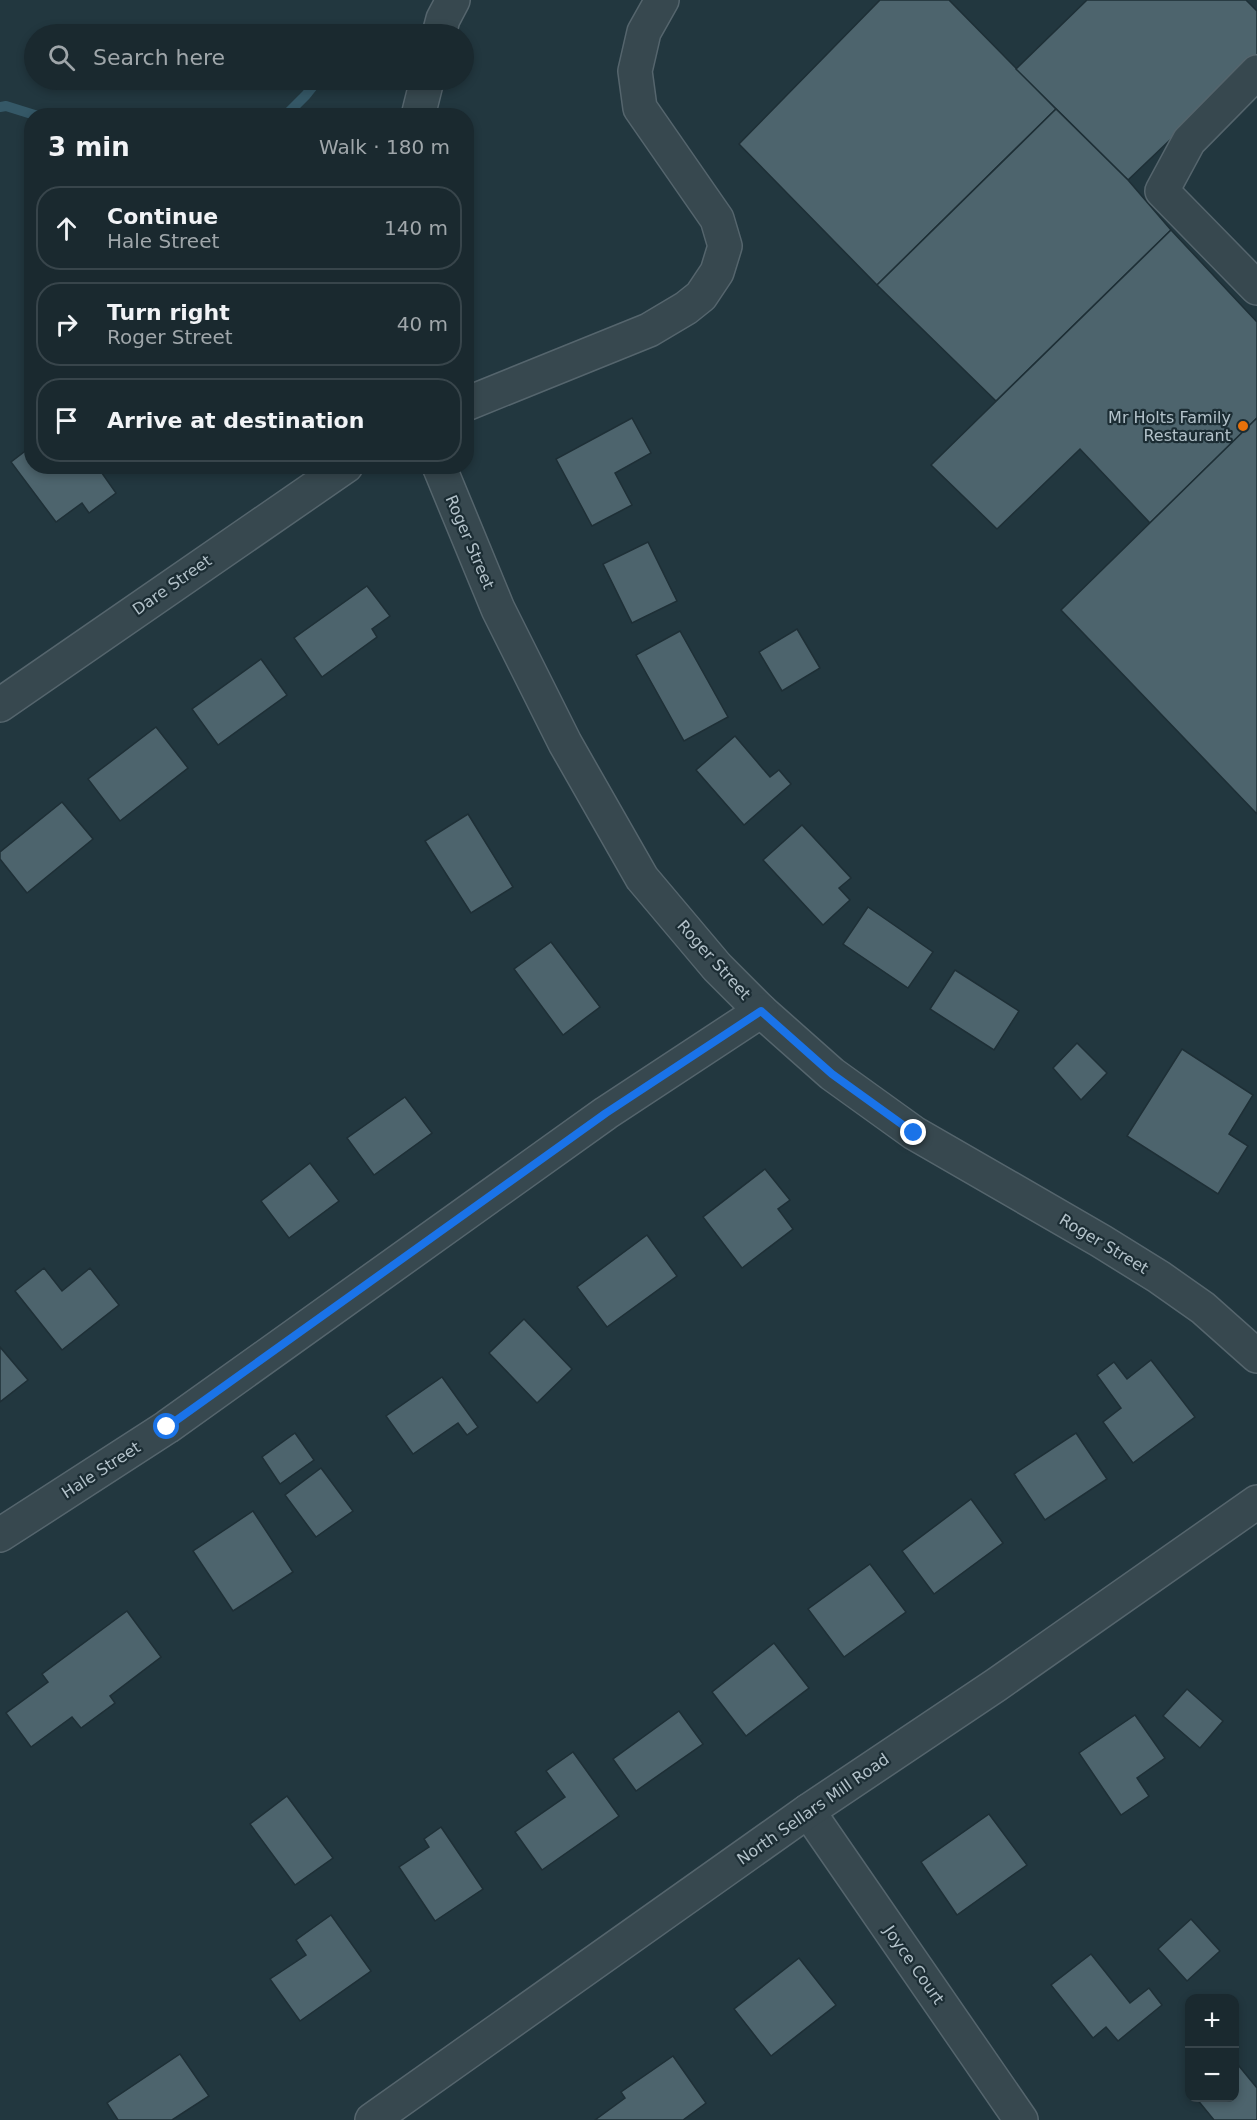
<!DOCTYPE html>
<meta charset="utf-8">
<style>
:root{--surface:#1a292f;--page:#27353b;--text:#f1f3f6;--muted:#9fa6aa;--line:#38454b}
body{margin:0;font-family:"DejaVu Sans",sans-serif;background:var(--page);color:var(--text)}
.controls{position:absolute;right:18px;bottom:18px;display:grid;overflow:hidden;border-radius:12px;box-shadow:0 3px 9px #0003}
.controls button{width:54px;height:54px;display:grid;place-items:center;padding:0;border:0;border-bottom:2px solid var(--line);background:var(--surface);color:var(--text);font:30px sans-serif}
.stop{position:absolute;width:18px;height:18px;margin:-14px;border:4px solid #1a73e8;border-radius:50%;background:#fff}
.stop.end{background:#1a73e8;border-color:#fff;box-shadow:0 2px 6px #0008}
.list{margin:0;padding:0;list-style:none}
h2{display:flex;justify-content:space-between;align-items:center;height:78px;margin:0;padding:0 24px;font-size:26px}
h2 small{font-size:20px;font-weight:400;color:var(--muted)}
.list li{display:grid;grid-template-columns:39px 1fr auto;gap:18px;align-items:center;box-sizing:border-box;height:84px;margin:0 12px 12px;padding:0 12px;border:2px solid var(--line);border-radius:24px}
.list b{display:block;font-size:22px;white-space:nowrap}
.list p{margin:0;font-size:20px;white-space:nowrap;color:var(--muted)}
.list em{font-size:20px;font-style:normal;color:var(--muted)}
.icon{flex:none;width:33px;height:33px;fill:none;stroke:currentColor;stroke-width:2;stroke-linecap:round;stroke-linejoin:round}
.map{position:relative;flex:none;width:1257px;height:2120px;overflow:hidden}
.search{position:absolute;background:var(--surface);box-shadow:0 3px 9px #0003;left:24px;top:24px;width:450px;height:66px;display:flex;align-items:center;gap:15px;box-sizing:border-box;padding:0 21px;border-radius:33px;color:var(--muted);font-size:22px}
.panel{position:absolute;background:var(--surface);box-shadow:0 3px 9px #0003;left:24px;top:108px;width:450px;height:366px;border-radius:24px}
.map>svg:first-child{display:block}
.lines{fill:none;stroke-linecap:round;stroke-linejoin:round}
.stream{stroke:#355867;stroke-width:10}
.building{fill:#4d646d;stroke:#1e2f36;stroke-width:1.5}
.minor-casing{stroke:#55656d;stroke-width:36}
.minor{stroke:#37484f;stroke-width:33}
.route{stroke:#1a73e8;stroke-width:8}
.food-dot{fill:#e8710a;stroke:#1c2d34;stroke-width:2}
.labels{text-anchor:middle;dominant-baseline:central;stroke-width:4.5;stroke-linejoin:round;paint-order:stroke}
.poi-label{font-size:16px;fill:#b3c2ca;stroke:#1c2d34;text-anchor:end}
.street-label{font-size:16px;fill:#b3c2ca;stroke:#1c2d34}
</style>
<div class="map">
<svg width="1257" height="2120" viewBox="0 0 1257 2120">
<rect width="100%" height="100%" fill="#22373f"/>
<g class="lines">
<g class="stream">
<path d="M0,107L6,106L38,116"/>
<path d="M285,116L306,95L318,80"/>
</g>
</g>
<g class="building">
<path d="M880,0H949L1056,109L877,285L739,144Z"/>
<path d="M1087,0H1246L1257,11V57L1128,180L1016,69Z"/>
<path d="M1056,109L1128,180L1171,230L996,401L877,285Z"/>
<path d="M1171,230L1257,322V418L1150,523L1080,449L997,529L931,465Z"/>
<path d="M632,418L651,453L615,473L632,505L592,526L556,459Z"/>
<path d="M1257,418V814L1061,610Z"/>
<path d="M28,449L32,454V466L42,468L44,466H97L116,493L89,513L82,503L56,522L11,462Z"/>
<path d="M648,542L677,601L632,623L603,564Z"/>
<path d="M367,586L390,616L372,629L377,637L322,677L294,638Z"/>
<path d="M797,629L820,668L782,691L759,652Z"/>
<path d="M680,631L728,717L684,741L636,655Z"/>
<path d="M261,659L287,695L218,745L192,709Z"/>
<path d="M156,727L188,768L120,821L88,779Z"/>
<path d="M735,736L770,777L779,770L791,784L744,825L696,770Z"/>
<path d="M62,802L93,839L27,893L0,859V852Z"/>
<path d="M468,814L513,887L471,913L425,841Z"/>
<path d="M802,825L851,878L839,888L850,900L823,925L763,860Z"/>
<path d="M868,907L933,952L908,988L843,944Z"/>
<path d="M551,942L600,1007L563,1035L514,969Z"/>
<path d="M955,970L1019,1011L994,1050L930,1009Z"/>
<path d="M1077,1043L1107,1073L1081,1100L1053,1068Z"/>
<path d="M1182,1049L1253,1095L1229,1134L1248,1146L1218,1194L1127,1136Z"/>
<path d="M405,1097L432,1133L374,1175L347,1138Z"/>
<path d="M310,1163L339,1201L289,1238L261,1201Z"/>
<path d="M765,1169L790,1200L778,1209L793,1229L742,1268L703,1217Z"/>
<path d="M647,1235L677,1276L607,1327L577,1287Z"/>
<path d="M44,1268L62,1291L90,1268L119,1305L62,1350L15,1291Z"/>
<path d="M524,1319L572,1369L537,1403L489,1353Z"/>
<path d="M0,1347L28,1380L0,1402Z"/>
<path d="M1151,1360L1195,1417L1133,1463L1103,1422L1121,1408L1097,1375L1114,1362L1127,1379Z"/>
<path d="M442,1377L478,1427L467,1435L458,1423L413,1454L386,1416Z"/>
<path d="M295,1433L314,1460L280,1484L262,1457Z"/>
<path d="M1076,1433L1107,1479L1045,1520L1014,1474Z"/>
<path d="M321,1468L353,1511L316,1537L285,1495Z"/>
<path d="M971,1499L1003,1543L934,1594L902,1551Z"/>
<path d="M253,1511L293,1572L233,1611L193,1551Z"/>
<path d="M870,1564L906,1612L844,1657L808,1609Z"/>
<path d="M127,1611L161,1657L110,1696L115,1703L81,1728L72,1717L31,1747L6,1713L48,1682L42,1674Z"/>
<path d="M774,1643L809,1688L746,1736L712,1692Z"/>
<path d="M1187,1689L1223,1721L1200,1748L1163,1716Z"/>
<path d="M679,1711L703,1744L636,1791L613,1759Z"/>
<path d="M1135,1715L1165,1758L1137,1778L1149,1796L1121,1815L1079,1753Z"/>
<path d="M573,1752L619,1816L542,1870L515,1832L565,1797L546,1771Z"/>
<path d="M287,1796L333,1858L295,1885L250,1824Z"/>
<path d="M989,1814L1027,1865L957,1915L921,1862Z"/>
<path d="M441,1827L483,1889L435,1921L399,1867L429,1847L424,1839Z"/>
<path d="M331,1915L371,1971L300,2021L270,1979L306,1955L296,1940Z"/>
<path d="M1191,1919L1220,1951L1187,1981L1158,1949Z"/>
<path d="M1091,1954L1130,2003L1149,1988L1162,2005L1118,2041L1106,2027L1093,2038L1051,1985Z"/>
<path d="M799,1958L836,2005L771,2056L734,2009Z"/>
<path d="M180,2054L209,2096L172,2120H118L107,2103Z"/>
<path d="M673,2056L706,2103L683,2120H595L625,2098L621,2092Z"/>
<path d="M1234,2060L1257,2088V2120H1214L1196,2098H1234Z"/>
</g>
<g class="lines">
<g class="minor-casing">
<g id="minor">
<path d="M439,34L443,19L453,0"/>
<path d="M1257,72L1189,141L1162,191L1257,288"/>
<path d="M418,116L427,80"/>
<path d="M466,404L649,330L686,308L701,296L717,272L725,246L717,219L640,108L635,71L644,32L662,0"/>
<path d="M439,466L498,609L565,743L642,878L717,967L761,1011L832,1074L914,1133L1101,1241L1159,1277L1203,1308L1257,1356"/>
<path d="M0,705L346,466"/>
<path d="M0,1535L167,1427L606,1113L761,1011"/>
<path d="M808,1811L1021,2120"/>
<path d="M372,2120L808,1811L996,1685L1257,1502"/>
</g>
</g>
<use href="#minor" class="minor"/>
</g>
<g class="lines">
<path class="route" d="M167,1427L606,1113L761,1011L832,1074L914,1133"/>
</g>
<circle class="food-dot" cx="1243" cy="426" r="6"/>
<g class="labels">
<g class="poi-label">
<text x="1231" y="417">Mr Holts Family<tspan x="1231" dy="18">Restaurant</tspan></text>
</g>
<g class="street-label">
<text transform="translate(470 542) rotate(67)">Roger Street</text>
<text transform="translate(172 585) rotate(-35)">Dare Street</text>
<text transform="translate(714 960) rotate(48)">Roger Street</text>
<text transform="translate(1104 1244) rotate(31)">Roger Street</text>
<text transform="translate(101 1470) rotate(-33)">Hale Street</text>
<text transform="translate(813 1809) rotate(-35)">North Sellars Mill Road</text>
<text transform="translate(914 1965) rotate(55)">Joyce Court</text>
</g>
</g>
</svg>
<div class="controls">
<button>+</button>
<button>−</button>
</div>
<div class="stop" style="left:167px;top:1427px"></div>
<div class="stop end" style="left:914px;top:1133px"></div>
<div class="search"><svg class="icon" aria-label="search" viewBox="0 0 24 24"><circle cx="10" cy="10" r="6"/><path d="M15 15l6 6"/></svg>Search here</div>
<section class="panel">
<h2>3 min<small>Walk · 180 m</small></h2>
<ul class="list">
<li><svg class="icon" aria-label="ahead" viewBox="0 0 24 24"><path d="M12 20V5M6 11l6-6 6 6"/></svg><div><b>Continue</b><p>Hale Street</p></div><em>140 m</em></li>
<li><svg class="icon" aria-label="right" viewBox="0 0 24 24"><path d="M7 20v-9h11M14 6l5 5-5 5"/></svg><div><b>Turn right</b><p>Roger Street</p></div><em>40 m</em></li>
<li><svg class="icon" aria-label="arrive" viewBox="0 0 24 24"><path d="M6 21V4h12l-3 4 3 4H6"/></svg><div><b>Arrive at destination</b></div></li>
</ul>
</section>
</div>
